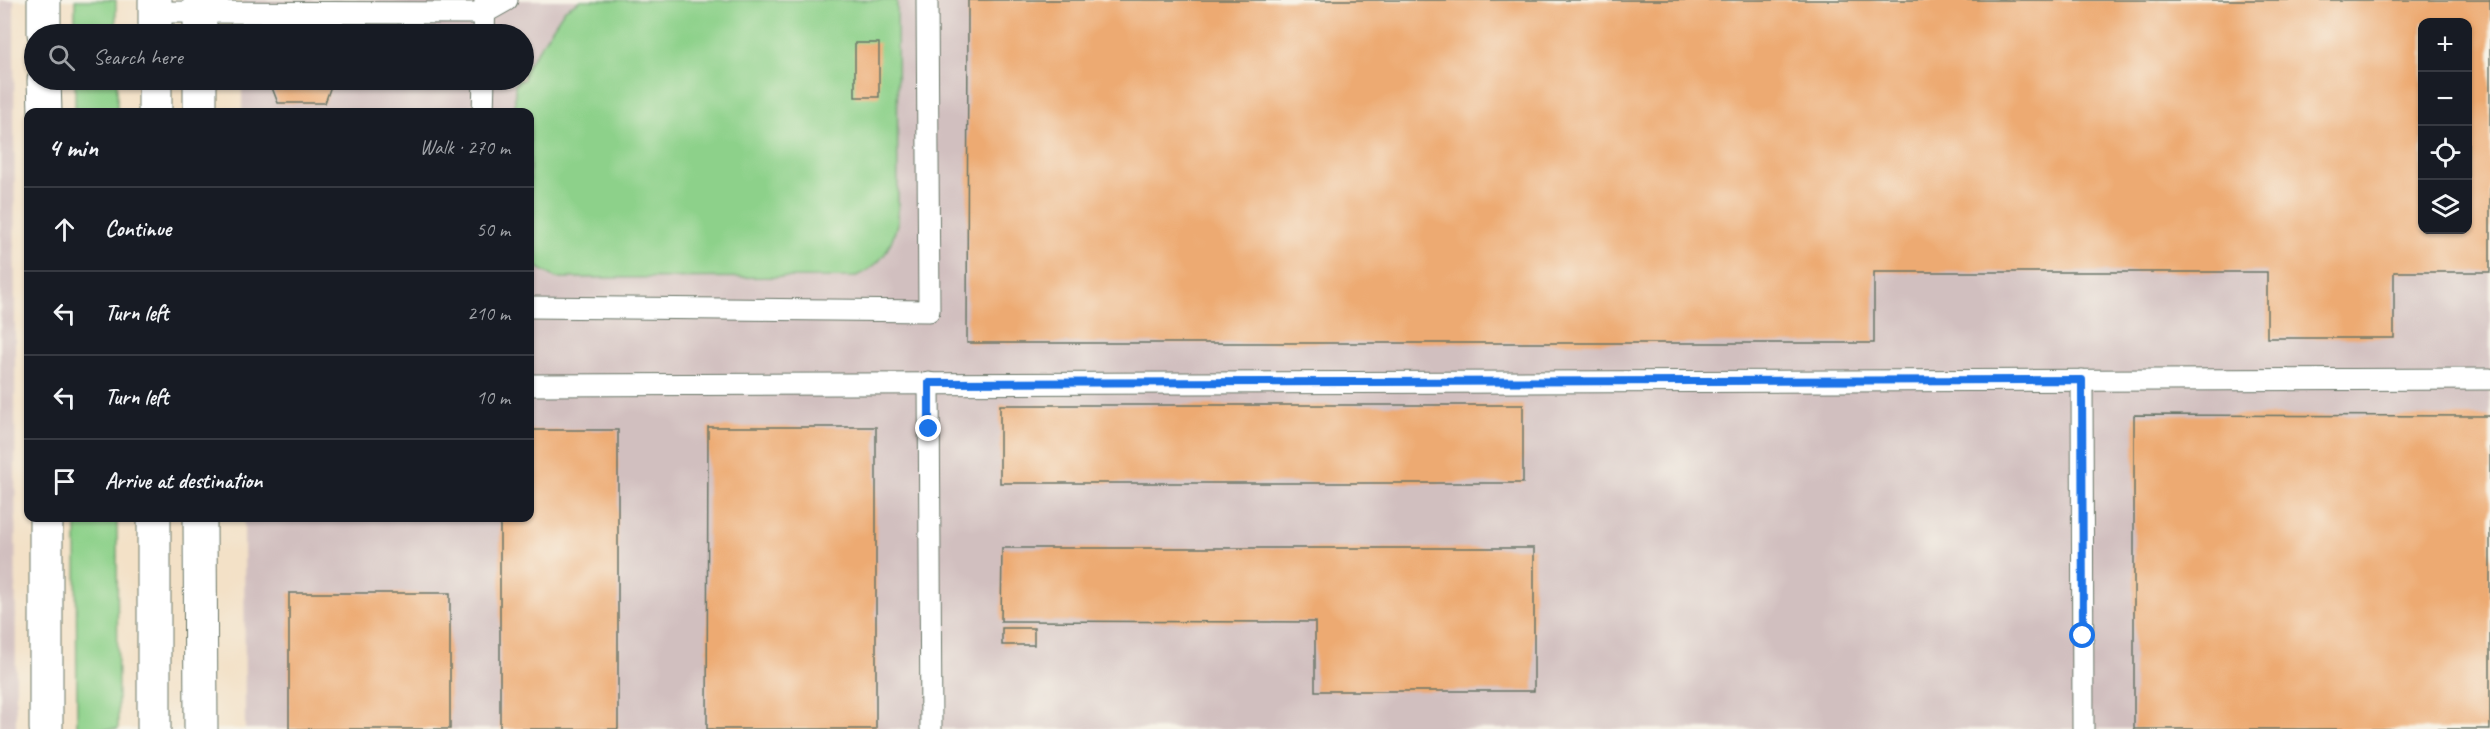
<!DOCTYPE html>
<meta charset="utf-8">
<style>
:root{--surface:#171b24;--page:#20242c;--text:#f1f3f6;--muted:#9ea1a6;--line:#363941}
body{margin:0;font-family:Caveat,sans-serif;background:var(--page);color:var(--text)}
.controls{position:absolute;right:18px;top:18px;display:grid;overflow:hidden;border-radius:12px;box-shadow:0 2px 4px #0004}
.controls button{width:54px;height:54px;display:grid;place-items:center;padding:0;border:0;border-bottom:2px solid var(--line);background:var(--surface);color:var(--text);font:30px sans-serif}
.stop{position:absolute;width:18px;height:18px;margin:-14px;border:4px solid #1a73e8;border-radius:50%;background:#fff}
.stop.end{background:#1a73e8;border-color:#fff;box-shadow:0 2px 6px #0008}
.list{margin:0;padding:0;list-style:none}
h2{display:flex;justify-content:space-between;align-items:center;height:78px;margin:0;padding:0 24px;font-size:26px}
h2 small{font-size:20px;font-weight:400;color:var(--muted)}
.list li{display:grid;grid-template-columns:39px 1fr auto;gap:18px;align-items:center;box-sizing:border-box;height:84px;padding:0 24px;border-top:2px solid var(--line)}
.list b{display:block;font-size:22px;white-space:nowrap}
.list em{font-size:20px;font-style:normal;color:var(--muted)}
.icon{flex:none;width:33px;height:33px;fill:none;stroke:currentColor;stroke-width:2;stroke-linecap:round;stroke-linejoin:round}
.map{position:relative;flex:none;width:2490px;height:729px;overflow:hidden}
.search{position:absolute;background:var(--surface);box-shadow:0 2px 4px #0004;left:24px;top:24px;width:510px;height:66px;display:flex;align-items:center;gap:15px;box-sizing:border-box;padding:0 21px;border-radius:33px;color:var(--muted);font-size:22px}
.panel{position:absolute;background:var(--surface);box-shadow:0 2px 4px #0004;left:24px;top:108px;width:510px;height:414px;border-radius:12px}
.map>svg:first-child{display:block}
.industrial{fill:#d1bfbf;fill-rule:evenodd}
.green{fill:#8dd18a;stroke:#56875f;stroke-width:1.5}
.building{fill:#edaa72;fill-rule:evenodd}
.lines{fill:none;stroke-linecap:round;stroke-linejoin:round}
.service-casing{stroke:#697667;stroke-width:23}
.minor-casing{stroke:#697667;stroke-width:35}
.tertiary-casing{stroke:#697667;stroke-width:35}
.service{stroke:#fff;stroke-width:21}
.minor{stroke:#fff;stroke-width:33}
.tertiary{stroke:#fff;stroke-width:33}
.route{stroke:#1a73e8;stroke-width:8}
</style>
<div class="map">
<svg width="2490" height="729" viewBox="0 0 2490 729">
<rect width="100%" height="100%" fill="#f7f3e8"/>
<filter id="ink" filterUnits="userSpaceOnUse"><feTurbulence type="fractalNoise" baseFrequency=".0167" numOctaves="2"/><feDisplacementMap in="SourceGraphic" scale="12" xChannelSelector="R" yChannelSelector="G"/><feConvolveMatrix kernelMatrix="1 2 1 2 8 2 1 2 1" color-interpolation-filters="sRGB"/></filter>
<filter id="wash" filterUnits="userSpaceOnUse"><feTurbulence type="fractalNoise" baseFrequency=".008" numOctaves="4" result="noise"/><feDisplacementMap in="SourceGraphic" scale="24" xChannelSelector="R" yChannelSelector="G"/><feGaussianBlur stdDeviation="1.35" result="paint"/><feColorMatrix in="noise" values="0 0 0 0 0 0 0 0 0 0 0 0 0 0 0 0 0 1.4 0 .05"/><feComposite in="paint" operator="in"/></filter>
<g filter="url(#wash)">
<rect width="100%" height="100%" fill="#f3e1c7"/>
<g class="industrial">
<path d="M0,0H14L16,729H0Z"/>
<path d="M242,0H2490V729H245L244,518H530V112H242V80H524V34H242ZM2422,22H2468V230H2422Z"/>
</g>
<g class="green">
<rect x="75" y="0" width="41" height="34"/>
<path d="M581,0H897L898,221C890,250 883,265 854,277L556,278L530,263V112H515V85L518,80H524V71L565,9Z"/>
<rect x="75" y="80" width="42" height="32"/>
<path d="M76,518H117L118,729H77Z"/>
</g>
<g id="blocks">
<g class="building">
<path d="M968,0H2490V272H2394V338H2267V272H1874V343H967ZM2422,22H2468V230H2422Z"/>
<rect x="855" y="43" width="24" height="54"/>
<path d="M269,80H333L325,103H278Z"/>
<rect x="1000" y="405" width="523" height="78"/>
<path d="M2134,415L2490,416V729H2134Z"/>
<path d="M708,427H876V729H707Z"/>
<path d="M530,430H618V729H500V518H530Z"/>
<path d="M1002,548H1534V691H1315V622L1001,621Z"/>
<rect x="289" y="593" width="161" height="136"/>
<rect x="1002" y="628" width="32" height="17"/>
</g>
</g>
</g>
<g filter="url(#ink)">
<use href="#blocks" fill-opacity="0" stroke="#697667" stroke-width="1.5"/>
<g class="lines">
<g class="service-casing">
<g id="service">
<path d="M155,12L484,13L507,0"/>
<path d="M484,34L485,0"/>
<path d="M483,112L484,80"/>
<path d="M530,307L929,311L927,0"/>
<path d="M2082,380L2083,729"/>
<path d="M929,383L931,729"/>
<path d="M530,385L2490,379"/>
</g>
</g>
<g class="minor-casing">
<g id="minor">
<path d="M44,0V34"/>
<path d="M44,80L45,112"/>
<path d="M46,518V729"/>
</g>
</g>
<g class="tertiary-casing">
<g id="tertiary">
<path d="M155,34V0"/>
<path d="M200,34V0"/>
<path d="M200,80V112"/>
<path d="M155,112V80"/>
<path d="M200,518L201,729"/>
<path d="M154,729V518"/>
</g>
</g>
<use href="#service" class="service"/>
<use href="#minor" class="minor"/>
<use href="#tertiary" class="tertiary"/>
</g>
</g>
<g class="lines" filter="url(#ink)">
<path class="route" d="M929,429V383L2082,380L2083,636"/>
</g>
</svg>
<div class="controls">
<button>+</button>
<button>−</button>
<button><svg class="icon" aria-label="locate" viewBox="0 0 24 24"><circle cx="12" cy="12" r="6"/><path d="M12 2v4M12 18v4M2 12h4M18 12h4"/></svg></button>
<button><svg class="icon" aria-label="layers" viewBox="0 0 24 24"><path d="M12 4l9 5-9 5-9-5zM3 14l9 5 9-5"/></svg></button>
</div>
<div class="stop" style="left:2083px;top:636px"></div>
<div class="stop end" style="left:929px;top:429px"></div>
<div class="search"><svg class="icon" aria-label="search" viewBox="0 0 24 24"><circle cx="10" cy="10" r="6"/><path d="M15 15l6 6"/></svg>Search here</div>
<section class="panel">
<h2>4 min<small>Walk · 270 m</small></h2>
<ul class="list">
<li><svg class="icon" aria-label="ahead" viewBox="0 0 24 24"><path d="M12 20V5M6 11l6-6 6 6"/></svg><div><b>Continue</b></div><em>50 m</em></li>
<li><svg class="icon" aria-label="left" viewBox="0 0 24 24"><path d="M17 20v-9H6M10 6l-5 5 5 5"/></svg><div><b>Turn left</b></div><em>210 m</em></li>
<li><svg class="icon" aria-label="left" viewBox="0 0 24 24"><path d="M17 20v-9H6M10 6l-5 5 5 5"/></svg><div><b>Turn left</b></div><em>10 m</em></li>
<li><svg class="icon" aria-label="arrive" viewBox="0 0 24 24"><path d="M6 21V4h12l-3 4 3 4H6"/></svg><div><b>Arrive at destination</b></div></li>
</ul>
</section>
</div>
